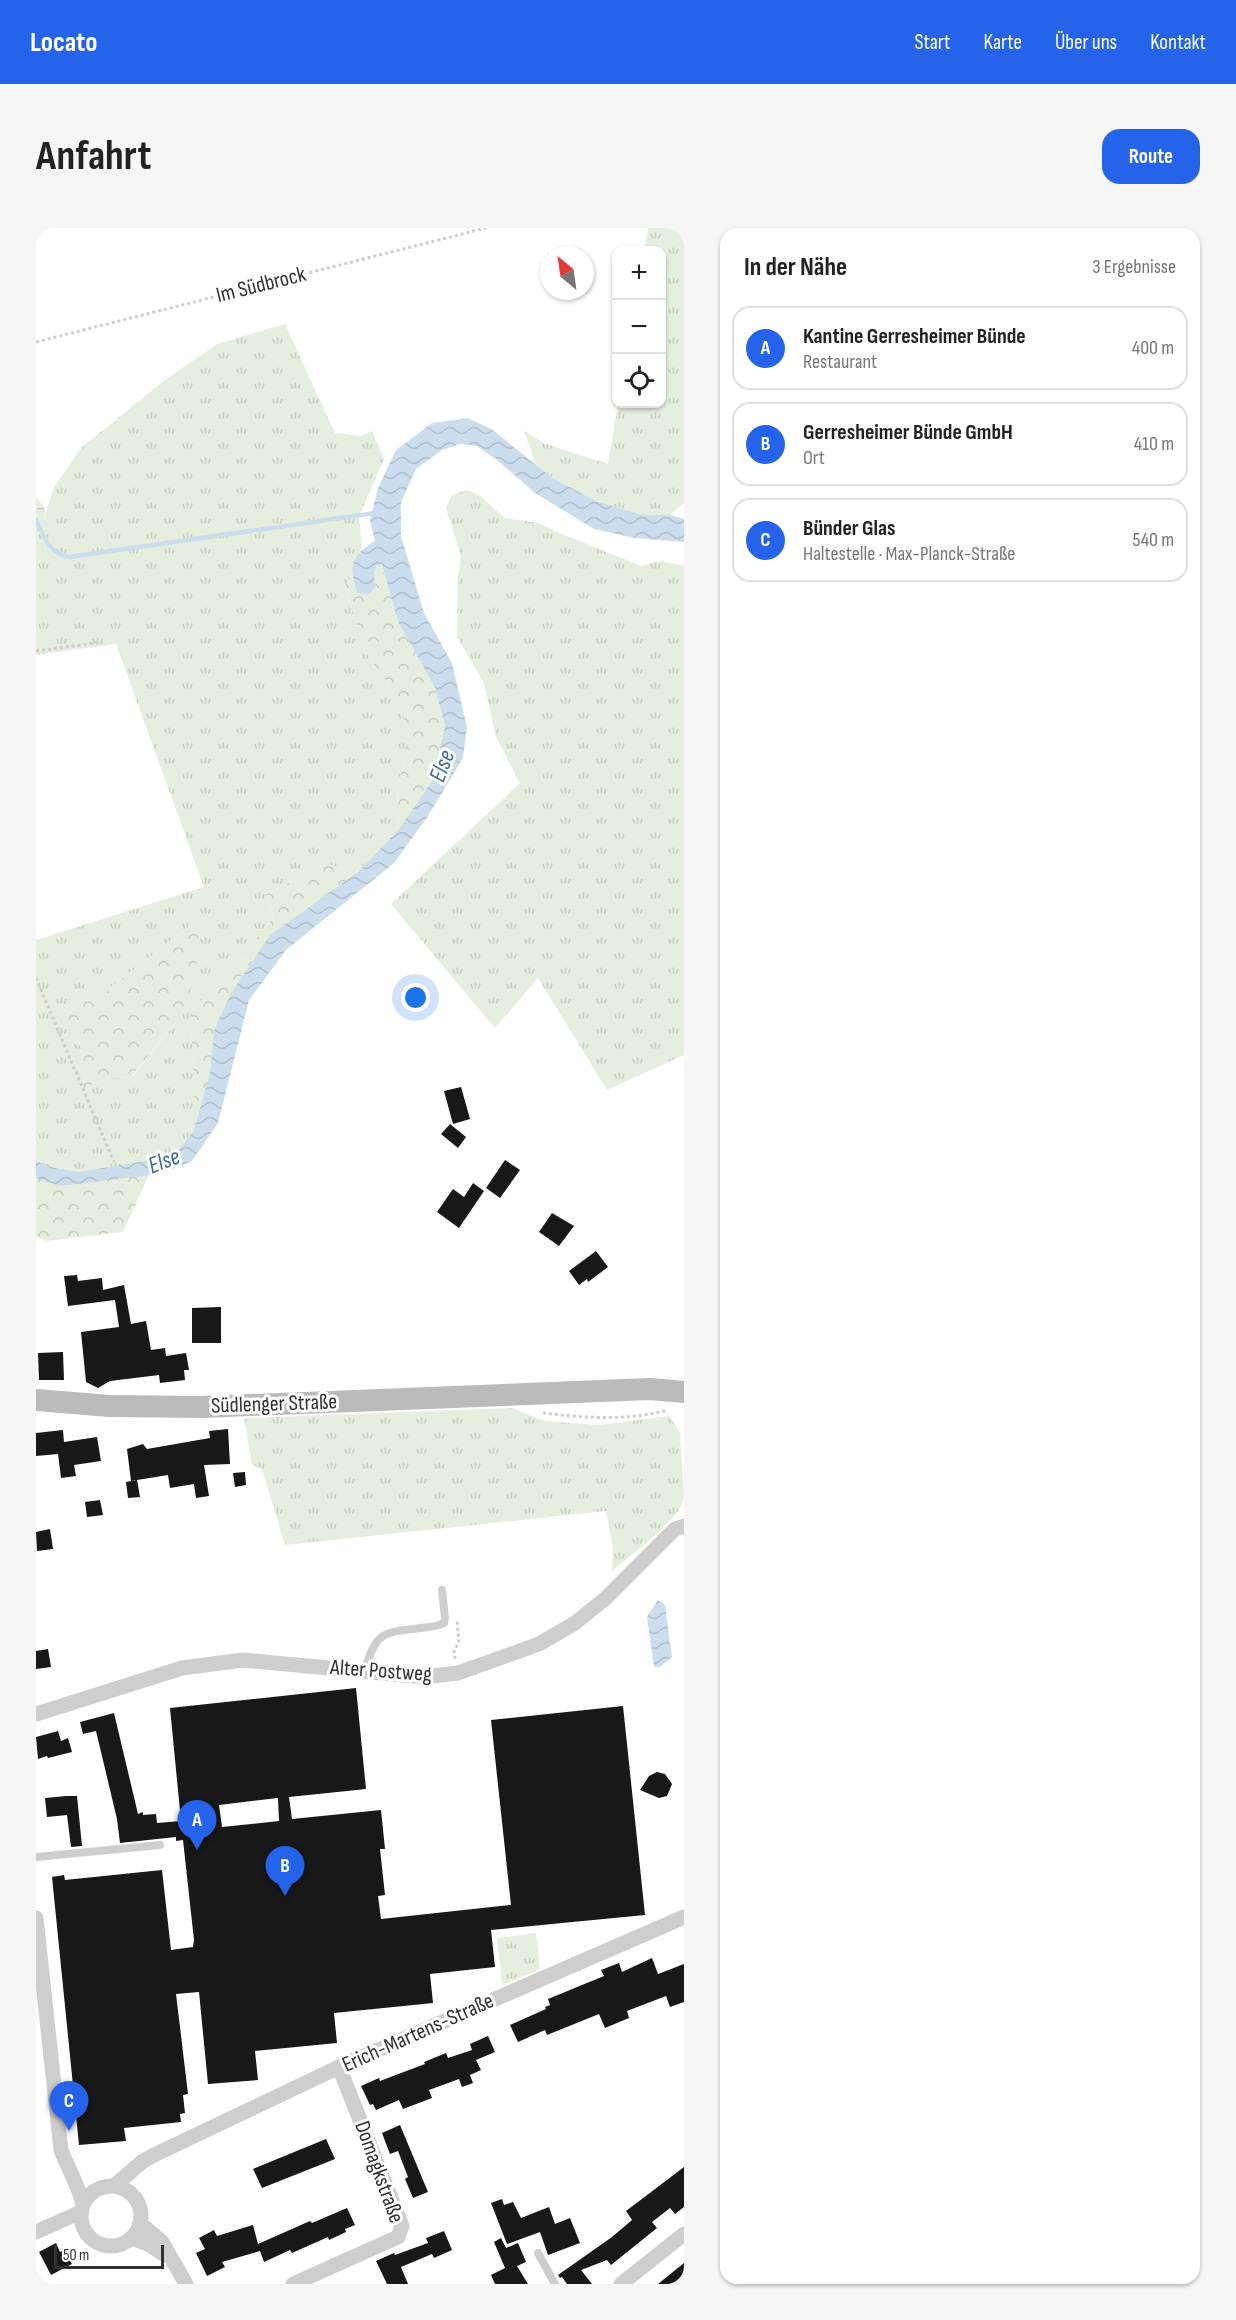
<!DOCTYPE html>
<html lang="de">
<meta charset="utf-8">
<style>
:root{--surface:#fff;--page:#f6f6f6;--text:#222;--muted:#767676;--line:#e0e0e0;--accent:#2563eb}
body{margin:0;font-family:"Sofia Sans Condensed",sans-serif;background:var(--page);color:var(--text)}
.controls{position:absolute;right:18px;top:18px;display:grid;overflow:hidden;border-radius:12px;box-shadow:0 2px 4px #0004}
.controls button{width:54px;height:54px;display:grid;place-items:center;padding:0;border:0;border-bottom:2px solid var(--line);background:var(--surface);color:var(--text);font:30px sans-serif}
.compass{position:absolute;left:504px;top:18px;width:54px;height:54px;border-radius:50%;background:var(--surface);box-shadow:0 2px 4px #0004;rotate:331deg}
.scale{position:absolute;left:18px;bottom:15px;width:110px;box-sizing:border-box;padding-left:6px;border:3px solid #313131;border-top:0;font-size:16px;line-height:21px;white-space:nowrap;color:#313131;-webkit-text-stroke:4px #fff;paint-order:stroke}
.you{position:absolute;left:380px;top:770px;width:21px;height:21px;margin:-15px;border:4px solid #fff;border-radius:50%;background:#1a73e8;box-shadow:0 0 0 9px #1a73e833}
.badge{display:grid;place-items:center;width:39px;height:39px;border-radius:50%;background:var(--accent);color:#fff;font-size:20px;font-weight:700}
.pin{position:absolute;translate:-50% -50px;filter:drop-shadow(0 2px 3px #0008)}
.pin::after{content:'';position:absolute;top:32px;width:21px;height:18px;background:inherit;clip-path:polygon(0 0,100% 0,50% 100%)}
.list{margin:0;padding:0;list-style:none}
h2{display:flex;justify-content:space-between;align-items:center;height:78px;margin:0;padding:0 24px;font-size:26px}
h2 small{font-size:20px;font-weight:400;color:var(--muted)}
.list li{display:grid;grid-template-columns:39px 1fr auto;gap:18px;align-items:center;box-sizing:border-box;height:84px;margin:0 12px 12px;padding:0 12px;border:2px solid var(--line);border-radius:18px}
.list b{display:block;font-size:22px;white-space:nowrap}
.list p{margin:0;font-size:20px;white-space:nowrap;color:var(--muted)}
.list em{font-size:20px;font-style:normal;color:var(--muted)}
.icon{flex:none;width:33px;height:33px;fill:none;stroke:currentColor;stroke-width:2;stroke-linecap:round;stroke-linejoin:round}
.map{position:relative;flex:none;width:648px;height:2056px;overflow:hidden;border-radius:18px}
header{display:flex;align-items:center;gap:36px;box-sizing:border-box;height:84px;padding:0 30px;background:var(--accent);color:#fff}
header strong{font-size:28px}
nav{display:flex;gap:33px;margin-inline-start:auto;font-size:21px}
.intro{display:flex;align-items:center;justify-content:space-between;box-sizing:border-box;height:144px;padding:0 36px}
h1{margin:0;font-size:42px}
.button{padding:15px 27px;border-radius:18px;background:var(--accent);color:#fff;font-size:21px;font-weight:700}
main{display:flex;gap:36px;padding:0 36px}
aside{flex:1;background:var(--surface);border-radius:18px;box-shadow:0 2px 4px #0004}
.map>svg:first-child{display:block}
.grass{fill:url(#grass-tufts);fill-rule:evenodd}
.forest{fill:url(#forest-crowns)}
.wetland{fill:url(#wetland-marsh)}
.water{fill:url(#water-waves)}
.lines{fill:none;stroke-linecap:round;stroke-linejoin:round}
.stream{stroke:#ccdeee;stroke-width:4.5}
.building{fill:#181818;fill-rule:evenodd}
.path{stroke:#cecece;stroke-width:3;stroke-dasharray:3 3;stroke-linecap:butt}
.service{stroke:#cecece;stroke-width:8}
.minor{stroke:#cecece;stroke-width:15}
.secondary{stroke:#bbb;stroke-width:22}
.labels{text-anchor:middle;dominant-baseline:central;stroke-width:6;stroke-linejoin:round;paint-order:stroke}
.street-label{font-size:22px;fill:#313131;stroke:#fff}
.water-label{font-size:24px;font-style:italic;fill:#3d6d96;stroke:#fff}
</style>
<header>
<strong>Locato</strong>
<nav><a>Start</a><a>Karte</a><a>Über uns</a><a>Kontakt</a></nav>
</header>
<div class="intro"><h1>Anfahrt</h1><a class="button">Route</a></div>
<main>
<div class="map">
<svg width="648" height="2056" viewBox="0 0 648 2056">
<defs>
<pattern id="grass-tufts" width="24" height="20" patternUnits="userSpaceOnUse" patternTransform="scale(1.5)"><rect width="24" height="20" fill="#e6eedf"/><path d="M3 7l-1-3M5 7V3M7 7l1-3M15 17l-1-3M17 17v-4M19 17l1-3" fill="none" stroke="#c6cdc0"/></pattern>
<pattern id="forest-crowns" width="20" height="18" patternUnits="userSpaceOnUse" patternTransform="scale(1.5)"><rect width="20" height="18" fill="#e6eedf"/><path d="M2 6a3 3 0 1 1 6 0M12 15a3 3 0 1 1 6 0" fill="none" stroke="#c6cdc0"/></pattern>
<pattern id="wetland-marsh" width="20" height="14" patternUnits="userSpaceOnUse" patternTransform="scale(1.5)"><rect width="20" height="14" fill="#e6eedf"/><path d="M1 5h8M5 5V1M11 12h8M15 12V8" fill="none" stroke="#c6cdc0"/></pattern>
<pattern id="water-waves" width="16" height="10" patternUnits="userSpaceOnUse" patternTransform="scale(1.5)"><rect width="16" height="10" fill="#ccdeee"/><path d="M0 5q4-4 8 0t8 0" fill="none" stroke="#b0bfcd"/></pattern>
</defs>
<rect width="100%" height="100%" fill="#fff"/>
<g class="grass">
<path d="M612,0H648V275L634,287H607L560,273L515,249L500,237L488,203L510,216L572,236L582,176H626V22H608Z"/>
<path d="M249,96L299,205L325,208L336,203L348,231L323,288L326,320L318,333L316,348L309,358L329,423L366,477L372,519L361,559L363,601L322,644L289,636L229,667L238,689L154,790L158,835V902L143,921L120,931L43,944L19,940L0,933V712L168,659L80,416L0,427V307L2,310L18,259L45,220L129,152L181,116ZM163,691L142,792L96,849L60,850L46,870L32,858L48,828L29,780L61,770Z"/>
<path d="M431,262L444,268L469,290L502,295L519,303L605,338L625,333L648,338V827L571,862L502,750L459,800L355,676L484,555L460,509L448,455L421,409L422,350L425,328L410,280L416,267Z"/>
<path d="M476,1180L509,1193L562,1197L634,1188L644,1205L648,1268C648,1289 593,1328 576,1343L577,1321L570,1283L249,1317L226,1241L216,1237L208,1190Z"/>
<path d="M500,1705L504,1741L466,1757L461,1710Z"/>
</g>
<g class="forest">
<path d="M346,335L362,394L399,460L409,498L398,550L363,601L361,559L372,519L366,477L329,423L309,358L316,348L321,365L339,359L338,345L341,337Z"/>
<path d="M289,636L322,644L234,707L195,765L178,802L174,844L158,902V835L154,791L177,753L216,715L238,689L229,667Z"/>
<path d="M163,691L160,749L142,792L95,849L60,850L46,870L32,858L48,828L28,780L61,770Z"/>
<path d="M120,931L87,1004L11,1013L0,1009V933L19,940L43,944Z"/>
</g>
<path class="wetland" d="M0,268L10,283L2,311L0,307Z"/>
<g class="water">
<path d="M432,190L457,202L515,249L560,273L607,287H634L648,291V314L599,310L558,301L499,265L460,231L440,218L424,216L406,222L380,241L365,274V308L388,385L416,435L431,499L427,530L392,588L358,635L250,722L213,772L182,895L156,933L124,946L24,958L0,950V933L19,940L43,944L120,931L143,921L158,902L174,844L178,802L195,765L234,707L322,644L363,601L398,550L409,498L399,460L362,394L346,336L341,337L338,345L339,359L334,366L321,365C312,339 315,327 339,313L334,292L342,260L360,222L396,195Z"/>
<path d="M622,1372L629,1377L636,1429L624,1439H618L611,1389Z"/>
</g>
<g class="lines">
<path class="stream" d="M0,292C8,310 12,324 33,329L339,285"/>
</g>
<g class="building">
<path d="M425,859L434,891L417,896L408,863Z"/>
<path d="M414,896L430,909L422,920L405,906Z"/>
<path d="M469,932L484,942L464,970L450,960Z"/>
<path d="M437,955L448,963L423,1000L401,984L417,961L428,969Z"/>
<path d="M516,985L538,998L523,1018L503,1004Z"/>
<path d="M560,1023L572,1039L552,1054L551,1051L543,1057L533,1043Z"/>
<path d="M41,1047L42,1053L66,1050L67,1062L88,1057L95,1096L110,1093L115,1122L129,1120L130,1128L150,1125L153,1142H148L149,1152L124,1155L123,1147L74,1153L62,1160L50,1154L45,1104L83,1099L79,1072L32,1078L28,1048Z"/>
<path d="M185,1079V1115H156V1080Z"/>
<path d="M27,1124L28,1152H3L2,1125Z"/>
<path d="M192,1201L194,1236L168,1237L173,1268L160,1270L158,1256L134,1260L132,1247L95,1253L91,1221L107,1216L111,1221L174,1210L173,1203Z"/>
<path d="M27,1202L28,1214L61,1209L65,1233L38,1237L40,1248L25,1250L22,1226L0,1228V1205Z"/>
<path d="M209,1244L210,1257L199,1259L197,1245Z"/>
<path d="M101,1252L104,1269L92,1270L90,1254Z"/>
<path d="M64,1272L67,1287L51,1289L49,1274Z"/>
<path d="M14,1301L17,1321L1,1323L0,1304Z"/>
<path d="M12,1421L15,1439L0,1441V1423Z"/>
<path d="M320,1460L330,1561L253,1569L256,1591L345,1582L349,1621H344L349,1667L342,1668L345,1691L475,1677L455,1492L587,1478L609,1687L455,1702L459,1739L394,1746L397,1775L298,1785L301,1815L219,1823L222,1852L172,1856L163,1764L140,1766L152,1866L147,1867L149,1885L144,1886L145,1894L88,1900L90,1913L43,1917L16,1649L28,1647L29,1652L126,1642L135,1722L157,1719L158,1712L147,1612L140,1613V1609L84,1615L81,1591L60,1503L47,1506L44,1494L78,1485L102,1586L107,1584V1587L120,1586L121,1595L145,1593L134,1480ZM242,1570L243,1593L186,1599L183,1577Z"/>
<path d="M22,1503L25,1513L32,1510L36,1524L12,1530L11,1528L2,1531L0,1509Z"/>
<path d="M621,1544L629,1546L636,1556L631,1568L623,1570L604,1562L613,1548Z"/>
<path d="M30,1568H41L46,1618L35,1619L31,1587L11,1589L9,1570Z"/>
<path d="M616,1730L622,1746L648,1736V1774L634,1779L630,1768L591,1783L593,1790L569,1800L563,1786L511,1807L509,1802L482,1814L474,1797L510,1781L509,1779L514,1777L512,1771L568,1748L565,1742L583,1735L586,1744Z"/>
<path d="M452,1808L459,1824L440,1832L445,1842L434,1847L437,1855L426,1859L423,1851L393,1862L396,1870L367,1881L363,1872L340,1882L337,1876L334,1877L325,1858L343,1850L344,1853L389,1836L388,1834L410,1825L412,1830L436,1822L434,1816Z"/>
<path d="M364,1897L392,1964L377,1970L369,1951L372,1949L362,1923L354,1926L346,1905Z"/>
<path d="M290,1911L299,1931L226,1960L217,1941Z"/>
<path d="M648,1939V1979L639,1986L634,1980L616,1994L621,2000L575,2037L571,2032L545,2042L556,2056H531L526,2049L524,2050L522,2047L576,2009L596,1992L590,1983Z"/>
<path d="M466,1971L468,1977L477,1974L485,1990L513,1979L519,1996L534,1990L544,2015L512,2027L504,2004L471,2016L455,1975Z"/>
<path d="M311,1980L319,1997L309,2001L310,2004L293,2012L292,2009L256,2025L254,2022L228,2034L224,2023L186,2034L189,2039L171,2048L160,2025L169,2021L163,2010L178,2002L181,2008L217,1997L222,2016L274,1993L276,1995Z"/>
<path d="M408,2003L416,2022L398,2030L396,2026L365,2039L372,2056H351L340,2033L358,2025L359,2027L392,2015L390,2010Z"/>
<path d="M465,2010L470,2020L482,2015L490,2034L481,2038L492,2056H459L455,2047L469,2040L458,2014Z"/>
<path d="M20,2015L24,2024L28,2022L36,2036L15,2047L3,2024Z"/>
<path d="M648,2035V2056H622Z"/>
</g>
<g class="lines">
<g class="path">
<path d="M0,114L450,0"/>
<path d="M0,423L67,414"/>
<path d="M0,750L78,934"/>
<path d="M507,1185C548,1190 591,1193 632,1182"/>
<path d="M419,1431L418,1422L423,1415L421,1391"/>
</g>
<g class="service">
<path d="M328,1443C342,1403 344,1405 385,1400C393,1399 400,1399 408,1395L409,1390L406,1362"/>
<path d="M0,1629L124,1617"/>
<path d="M502,2025L519,2056"/>
</g>
<g class="minor">
<path d="M0,1486L146,1440L207,1432L388,1449L422,1445L503,1416L539,1395L570,1370L639,1301L648,1298"/>
<path d="M0,1690L25,1922C32,1940 42,1957 47,1976"/>
<path d="M78,1958L107,1933L118,1927L303,1839L648,1689"/>
<circle cx="75" cy="1988" r="30"/>
<path d="M104,1995L126,2014L150,2056"/>
<path d="M0,2004L45,1984"/>
<path d="M95,2010L112,2016L129,2027"/>
<path d="M257,2056L362,2009L366,1998L303,1839"/>
<path d="M585,2056L648,2006"/>
</g>
<path class="secondary" d="M0,1172L74,1178L167,1179L614,1161L648,1164"/>
</g>
<g class="labels">
<g class="street-label">
<text transform="translate(225 57) rotate(-14)">Im Südbrock</text>
<text transform="translate(238 1176) rotate(-2)">Südlenger Straße</text>
<text transform="translate(345 1443) rotate(4)">Alter Postweg</text>
<text transform="translate(382 1805) rotate(-24)">Erich-Martens-Straße</text>
<text transform="translate(343 1944) rotate(70)">Domagkstraße</text>
</g>
<g class="water-label">
<text transform="translate(406 538) rotate(-69)">Else</text>
<text transform="translate(128 933) rotate(-21)">Else</text>
</g>
</g>
</svg>
<div class="controls">
<button>+</button>
<button>−</button>
<button><svg class="icon" aria-label="locate" viewBox="0 0 24 24"><circle cx="12" cy="12" r="6"/><path d="M12 2v4M12 18v4M2 12h4M18 12h4"/></svg></button>
</div>
<svg class="compass" viewBox="-18 -18 36 36"><path d="M0-13l5 13h-10z" fill="#e53935"/><path d="M0 13l5-13h-10z" fill="#767676"/></svg>
<div class="scale">50 m</div>
<div class="you"></div>
<div class="pin badge" style="left:161px;top:1622px">A</div>
<div class="pin badge" style="left:249px;top:1668px">B</div>
<div class="pin badge" style="left:33px;top:1903px">C</div>
</div>
<aside>
<h2>In der Nähe<small>3 Ergebnisse</small></h2>
<ul class="list">
<li><span class="badge">A</span><div><b>Kantine Gerresheimer Bünde</b><p>Restaurant</p></div><em>400 m</em></li>
<li><span class="badge">B</span><div><b>Gerresheimer Bünde GmbH</b><p>Ort</p></div><em>410 m</em></li>
<li><span class="badge">C</span><div><b>Bünder Glas</b><p>Haltestelle · Max-Planck-Straße</p></div><em>540 m</em></li>
</ul>
</aside>
</main>
